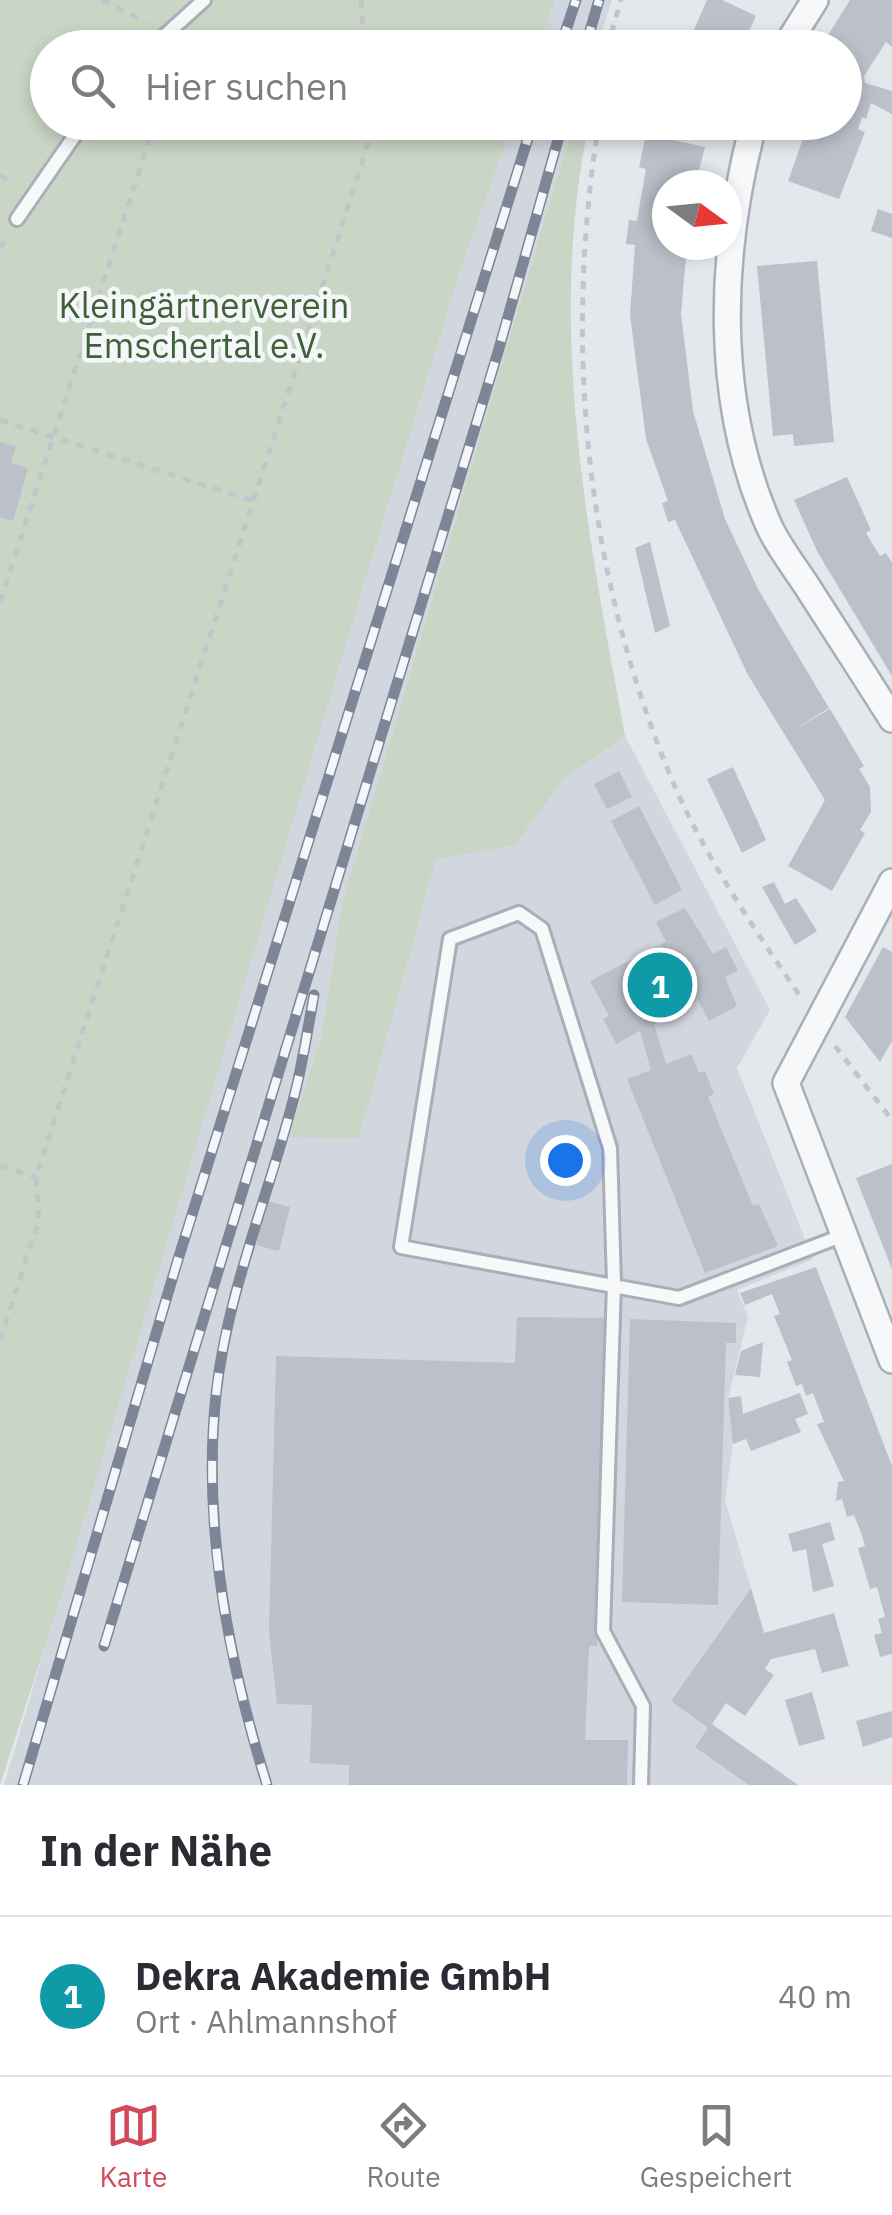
<!DOCTYPE html>
<html lang="de">
<meta charset="utf-8">
<style>
:root{--surface:#fff;--page:#f7f7f7;--text:#2b2b33;--muted:#7c7c81;--line:#e1e1e2;--accent:#d1495b}
body{margin:0;font-family:"IBM Plex Sans",sans-serif;background:var(--page);color:var(--text)}
.compass{position:absolute;left:652px;top:170px;width:90px;height:90px;border-radius:50%;background:var(--surface);box-shadow:0 5px 15px #0003;rotate:105deg}
.you{position:absolute;left:565px;top:1160px;width:35px;height:35px;margin:-25px;border:8px solid #fff;border-radius:50%;background:#1a73e8;box-shadow:0 0 0 15px #1a73e833}
.badge{display:grid;place-items:center;width:65px;height:65px;border-radius:50%;background:var(--accent);color:#fff;font-size:32px;font-weight:700}
.pin{position:absolute;translate:-50% -50%;border:5px solid #fff;box-shadow:0 2px 10px #0006}
.list{margin:0;padding:0;list-style:none}
h2{display:flex;justify-content:space-between;align-items:center;height:130px;margin:0;padding:0 40px;font-size:42px}
h2 small{font-size:32px;font-weight:400;color:var(--muted)}
.list li{display:grid;grid-template-columns:65px 1fr auto;gap:30px;align-items:center;box-sizing:border-box;height:160px;padding:0 40px;border-top:2px solid var(--line)}
.list b{display:block;font-size:38px;white-space:nowrap}
.list p{margin:0;font-size:32px;white-space:nowrap;color:var(--muted)}
.list em{font-size:32px;font-style:normal;color:var(--muted)}
.icon{flex:none;width:55px;height:55px;fill:none;stroke:currentColor;stroke-width:2;stroke-linecap:round;stroke-linejoin:round}
.map{position:relative;flex:none;width:892px;height:1785px;overflow:hidden}
.search{position:absolute;background:var(--surface);box-shadow:0 5px 15px #0003;left:30px;right:30px;top:30px;height:110px;display:flex;align-items:center;gap:25px;box-sizing:border-box;padding:0 35px;border-radius:55px;color:var(--muted);font-size:38px}
.sheet{height:290px;background:var(--surface)}
nav{display:flex;justify-content:space-around;align-items:center;box-sizing:border-box;height:140px;border-top:2px solid var(--line);background:var(--surface);font-size:28px;color:var(--muted)}
nav a{display:grid;justify-items:center;gap:5px}
nav .on{color:var(--accent)}
.map>svg:first-child{display:block}
.built{fill:#d2d6de}
.green{fill:#c9d6c5}
.building{fill:#bbc0ca}
.lines{fill:none;stroke-linecap:round;stroke-linejoin:round}
.lane-casing{stroke:#a9aeb7;stroke-width:18}
.street-casing{stroke:#a9aeb7;stroke-width:30}
.path{stroke:#c2c5cb;stroke-width:5;stroke-dasharray:8 8;stroke-linecap:butt}
.lane{stroke:#f7f8fa;stroke-width:12}
.street{stroke:#f7f8fa;stroke-width:25}
.rail-casing{stroke:#7d8696;stroke-width:11}
.rail{stroke:#f4f6f9;stroke-width:8;stroke-dasharray:22;stroke-linecap:butt}
.labels{text-anchor:middle;dominant-baseline:central;stroke-width:9;stroke-linejoin:round;paint-order:stroke}
.park-label{font-size:35px;fill:#3f6138;stroke:#f4f6f9}
</style>
<div class="map">
<svg width="892" height="1785" viewBox="0 0 892 1785">
<rect width="100%" height="100%" fill="#e4e7ec"/>
<g class="built">
<path d="M555,0H612L597,47L539,48Z"/>
<path d="M513,123H573L342,903L321,1038L288,1137H359L436,858L515,844L563,780L625,736L770,1010L737,1068L813,1259L737,1290L748,1317L728,1398L733,1444L725,1500L751,1588L672,1701L708,1728L749,1785H4L282,851L462,266Z"/>
</g>
<g class="green">
<path d="M0,0H555L539,47L48,48V122L513,123L462,266L361,594L58,1606L0,1785Z"/>
<path d="M573,123H589C546,327 588,535 625,736L563,780L515,845L436,859L359,1138L288,1137L321,1038L342,903Z"/>
</g>
<g class="building">
<path d="M707,0H722L756,16L741,48H686Z"/>
<path d="M850,0H892V47L886,42L864,76L865,83L892,91V114L871,103L866,119L862,117L858,129L865,132L839,199L788,181L809,122H844V48H820Z"/>
<path d="M646,134L705,147L695,185H667V245H687L681,314L693,411L725,519L758,589L829,708L793,730L830,709L864,766L859,769L870,787L871,812L860,830L865,833L832,891L788,866L825,800L748,675L675,520L668,522L662,503L668,501L646,439L630,315L635,245L626,244L629,220L637,221L646,169L639,167Z"/>
<path d="M878,209L892,214V238L871,231Z"/>
<path d="M817,261L834,442L794,446L793,434L773,436L757,266Z"/>
<path d="M0,442L16,446L11,463L28,468L13,521L0,517Z"/>
<path d="M847,477L871,530L866,533L880,556L886,553L892,563V676L818,553L794,500Z"/>
<path d="M650,542L670,626L655,633L635,548Z"/>
<path d="M733,767L766,840L742,853L707,779Z"/>
<path d="M619,771L632,797L607,809L594,784Z"/>
<path d="M639,806L682,890L655,905L611,821Z"/>
<path d="M774,882L785,904L796,898L817,931L795,945L762,887Z"/>
<path d="M685,908L713,954L726,947L738,971L725,977L737,1006L709,1021L698,1000L654,1024L666,1064L691,1054L699,1073L705,1071L714,1094L708,1097L753,1206L759,1204L778,1246L705,1273L627,1079L651,1070L640,1031L616,1044L603,1019L609,1016L590,981L666,942L656,922Z"/>
<path d="M883,947L892,952V1041L880,1062L845,1017Z"/>
<path d="M892,1164V1269L856,1178Z"/>
<path d="M268,1201L290,1207L279,1251L256,1245Z"/>
<path d="M816,1267L892,1466V1654L880,1657L874,1635L882,1633L878,1619L885,1617L877,1587L870,1589L858,1548L865,1546L861,1533L854,1515L847,1517L842,1499L836,1501L838,1482L844,1481L817,1424L824,1422L813,1393L806,1396L802,1384L796,1386L787,1362L792,1360L774,1316L780,1314L772,1294L745,1305L740,1293Z"/>
<path d="M517,1317L607,1318L597,1646H589L585,1740H628L627,1785H349V1765L310,1763L312,1705L277,1704L269,1632L276,1356L515,1363Z"/>
<path d="M630,1319L736,1323V1343H726L718,1605L622,1602Z"/>
<path d="M763,1342L760,1377L735,1375L741,1351Z"/>
<path d="M800,1393L808,1414L795,1419L801,1432L751,1451L746,1439L733,1444L728,1398L741,1396L743,1414Z"/>
<path d="M830,1522L835,1540L822,1544L834,1586L813,1592L806,1549L793,1552L788,1534Z"/>
<path d="M751,1588L764,1633L834,1613L849,1666L822,1673L815,1649L771,1659L765,1669L774,1675L745,1716L726,1703L712,1724L798,1785H749L695,1747L708,1728L671,1701Z"/>
<path d="M812,1692L825,1739L799,1746L785,1700Z"/>
<path d="M892,1711V1737L863,1747L856,1721Z"/>
</g>
<g class="lines">
<g class="lane-casing">
<g id="lane">
<path d="M151,48L204,0"/>
<path d="M17,219L84,122"/>
<path d="M641,1785L643,1706L603,1631L614,1284L610,1148L542,929L519,913L450,939L401,1247L679,1298L844,1235"/>
</g>
</g>
<g class="street-casing">
<g id="street">
<path d="M785,48L815,0"/>
<path d="M754,122C719,253 713,399 769,526C779,548 797,570 810,591C837,633 865,676 892,719"/>
<path d="M892,882L786,1083L892,1360"/>
</g>
</g>
<g class="path">
<path d="M102,0L145,22"/>
<path d="M361,0L364,48"/>
<path d="M607,48L621,0"/>
<path d="M599,122C563,346 585,571 672,780C705,857 753,927 800,996"/>
<path d="M0,176L14,183"/>
<path d="M0,248L8,234"/>
<path d="M0,420L254,501"/>
<path d="M0,602L155,122"/>
<path d="M835,1046L892,1120"/>
<path d="M0,1166L36,1177"/>
<path d="M0,1340L39,1220L36,1177L368,144L367,122"/>
</g>
<use href="#lane" class="lane"/>
<use href="#street" class="street"/>
<g class="rail-casing">
<g id="rail">
<path d="M560,48L576,0"/>
<path d="M585,48L599,0"/>
<path d="M104,1646L498,352L563,122"/>
<path d="M23,1785L176,1266L533,122"/>
<path d="M267,1785C228,1660 202,1525 216,1395C227,1291 270,1193 295,1093C303,1061 308,1027 314,995"/>
</g>
</g>
<use href="#rail" class="rail"/>
</g>
<g class="labels">
<g class="park-label">
<text x="204" y="305">Kleingärtnerverein<tspan x="204" dy="40">Emschertal e.V.</tspan></text>
</g>
</g>
</svg>
<svg class="compass" viewBox="-18 -18 36 36"><path d="M0-13l5 13h-10z" fill="#e53935"/><path d="M0 13l5-13h-10z" fill="#7c7c81"/></svg>
<div class="you"></div>
<div class="pin badge" style="left:660px;top:985px;background:#0f9aa8">1</div>
<div class="search"><svg class="icon" aria-label="search" viewBox="0 0 24 24"><circle cx="10" cy="10" r="6"/><path d="M15 15l6 6"/></svg>Hier suchen</div>
</div>
<section class="sheet">
<h2>In der Nähe<small></small></h2>
<ul class="list">
<li><span class="badge" style="background:#0f9aa8">1</span><div><b>Dekra Akademie GmbH</b><p>Ort · Ahlmannshof</p></div><em>40 m</em></li>
</ul>
</section>
<nav>
<a class="on"><svg class="icon" aria-label="map" viewBox="0 0 24 24"><path d="M3 6l6-2 6 2 6-2v14l-6 2-6-2-6 2zM9 4v14M15 6v14"/></svg>Karte</a>
<a><svg class="icon" aria-label="directions" viewBox="0 0 24 24"><path d="M12 3l9 9-9 9-9-9zM9 14v-3h6M13 9l2 2-2 2"/></svg>Route</a>
<a><svg class="icon" aria-label="saved" viewBox="0 0 24 24"><path d="M7 4h10v16l-5-4-5 4z"/></svg>Gespeichert</a>
</nav>
